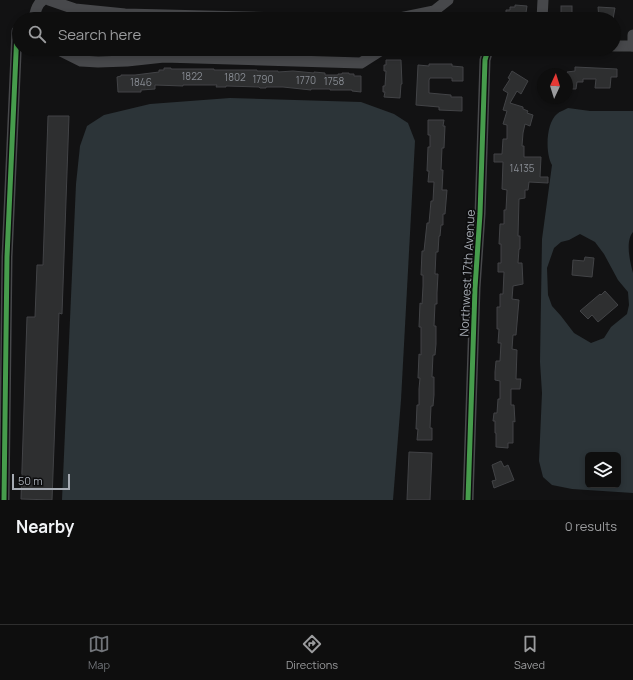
<!DOCTYPE html>
<style>
:root{--surface:#0e0e0e;--page:#171717;--text:#f1f3f6;--muted:#9b9c9e;--line:#2e2e2e;--accent:#72757a}
body{margin:0;font-family:Manrope,sans-serif;background:var(--page);color:var(--text)}
.controls{position:absolute;right:12px;bottom:12px;display:grid;overflow:hidden;border-radius:6px;box-shadow:0 2px 6px #0003}
.controls button{width:36px;height:36px;display:grid;place-items:center;padding:0;border:0;border-bottom:1px solid var(--line);background:var(--surface);color:var(--text);font:20px sans-serif}
.compass{position:absolute;left:537px;top:68px;width:36px;height:36px;border-radius:50%;background:var(--surface);box-shadow:0 2px 6px #0003;rotate:4deg}
.scale{position:absolute;left:12px;bottom:10px;width:58px;box-sizing:border-box;padding-left:4px;border:2px solid #a5aab2;border-top:0;font-size:11px;line-height:14px;white-space:nowrap;color:#a5aab2;-webkit-text-stroke:3px #0d0d0e;paint-order:stroke}
.list{margin:0;padding:0;list-style:none}
h2{display:flex;justify-content:space-between;align-items:center;height:52px;margin:0;padding:0 16px;font-size:17px}
h2 small{font-size:13px;font-weight:400;color:var(--muted)}
.icon{flex:none;width:22px;height:22px;fill:none;stroke:currentColor;stroke-width:2;stroke-linecap:round;stroke-linejoin:round}
.map{position:relative;flex:none;width:633px;height:500px;overflow:hidden}
.search{position:absolute;background:var(--surface);box-shadow:0 2px 6px #0003;left:12px;right:12px;top:12px;height:44px;display:flex;align-items:center;gap:10px;box-sizing:border-box;padding:0 14px;border-radius:22px;color:var(--muted);font-size:15px}
.sheet{height:124px;background:var(--surface)}
nav{display:flex;justify-content:space-around;align-items:center;box-sizing:border-box;height:56px;border-top:1px solid var(--line);background:var(--surface);font-size:11px;color:var(--muted)}
nav a{display:grid;justify-items:center;gap:2px}
nav .on{color:var(--accent)}
.map>svg:first-child{display:block}
.water{fill:#2c3438;fill-rule:evenodd}
.building{fill:#2e2f30;stroke:#424346}
.lines{fill:none;stroke-linecap:round;stroke-linejoin:round}
.minor{stroke:#47484b;stroke-width:11}
.cycleway-casing{stroke:#0d0d0e;stroke-width:8}
.cycleway{stroke:#469c4c;stroke-width:5}
.labels{text-anchor:middle;dominant-baseline:central;stroke-width:3.5;stroke-linejoin:round;paint-order:stroke}
.number-label{font-size:10px;fill:#878b92}
.street-label{font-size:12px;fill:#a5aab2;stroke:#0d0d0e}
</style>
<div class="map">
<svg width="633" height="500" viewBox="0 0 633 500">
<rect width="100%" height="100%" fill="#121213"/>
<g class="water">
<path d="M230,98L361,102L394,114L408,123L415,141L401,400L393,500H62L76,184L80,146L87,126L104,115L150,104Z"/>
<path d="M568,108L590,111H633V232C625,241 630,262 633,273V493L572,489L552,485L543,477L539,461L542,393L540,362L542,239L552,165C545,153 546,123 557,114C560,111 565,110 568,108ZM580,234L595,242L604,254L618,280L628,292L629,305L627,314L611,327L604,338L591,343L574,333L561,316L552,306L548,295L547,268L554,248L561,242L569,240ZM588,455H618V485H588Z"/>
</g>
<g class="building">
<path d="M515,5L527,6L525,19L506,18V10H510V7H515Z"/>
<rect x="561" y="6" width="11" height="13"/>
<path d="M598,7L615,8L613,19H599Z"/>
<path d="M386,60H401L402,84H401L400,98L384,97L385,92H383V86H385L386,71H384V65H386Z"/>
<path d="M429,64H452V66L463,67V81H452V78H430L429,80V93L451,95V97H462V111L439,110V107L416,105L418,65L429,66Z"/>
<path d="M575,67L617,69V77H611L610,88H595L596,79H583V82H577L576,89H567V72L575,71Z"/>
<path d="M164,68H171V69H214V70H257V71H278V72L293,71L314,73V72L325,73V75H338V74H342V73H349V74H354V76H361V92L352,91V90H330V89H311V90L283,87H266V88H260L259,87L226,86V87H216L217,85H183V86L155,85V89L141,90V92H118L117,77L121,76V75H135L159,72V70H164Z"/>
<path d="M512,71L528,81L521,94L517,91L510,103L523,107V109L528,111L527,113L533,115L530,126L525,124L523,133L522,146H524V157H541L540,177H548V183L529,182L528,190H525V198L519,199L518,236H520V249H519L518,263H522L523,284L513,286L512,299L519,300L516,335H513L512,349L517,350L516,379H521L520,389H511V405H514L515,422L513,421V443H508V448L496,447V433H495V421H493L494,413H497L498,399H500V381L495,380V372L496,361H500L501,343H498L499,329H497V307H500V294H503L504,272H498V263H501V244H499L500,224H504V210H506L507,190L502,189L503,162H494V154H502L503,139H507V125L503,124L507,111L503,110L508,93L503,90L510,79L508,78Z"/>
<path d="M48,116H69L62,314L59,313L52,500L21,499L27,317H35L37,265H43Z"/>
<path d="M428,120H444L443,126H445L444,148H442L441,170H443L442,190H447L445,214H443V225H441L440,236H439L438,252H436L435,274H438L437,293V304H435L434,326H436V344L435,355H433L432,377H434V395L433,406H431L430,428H432V440H417L418,429H416L417,405H419V389L420,378H418L419,354L421,355V327H419L420,303L422,304L423,286V275H421L422,251H424L427,223H429L431,201H433L434,182H428L429,171H427L428,147H430V135H428Z"/>
<path d="M585,257L594,258L592,277L572,275L573,260L584,261Z"/>
<path d="M605,291L618,305L598,322L592,315L588,319L580,311L600,294L601,295Z"/>
<path d="M409,452L432,453L430,500H407Z"/>
<path d="M501,461L504,467L508,465L514,480L494,488L492,481L496,480L492,465Z"/>
</g>
<g class="lines">
<g class="minor">
<path d="M49,0L75,9L125,14L325,19"/>
<path d="M34,19C35,12 37,4 43,0"/>
<path d="M395,19L434,11L448,0"/>
<path d="M542,19L543,0"/>
<path d="M614,46H633"/>
<path d="M633,46V35"/>
<path d="M57,49L81,61L98,62L127,61L164,57L361,63L383,49"/>
<path d="M4,500L7,257L17,31"/>
<path d="M468,500L475,288L480,214L485,60L487,53L490,49"/>
</g>
<g class="cycleway-casing">
<g id="cycleway">
<path d="M4,500L7,257L17,31"/>
<path d="M468,500L475,288L480,214L485,60L487,53L490,49"/>
</g>
</g>
<use href="#cycleway" class="cycleway"/>
</g>
<g class="labels">
<g class="number-label">
<text x="192" y="76">1822</text>
<text x="235" y="77">1802</text>
<text x="263" y="79">1790</text>
<text x="306" y="80">1770</text>
<text x="334" y="81">1758</text>
<text x="141" y="82">1846</text>
<text x="522" y="168">14135</text>
</g>
<g class="street-label">
<text transform="translate(467 273) rotate(-87)">Northwest 17th Avenue</text>
</g>
</g>
</svg>
<div class="controls">
<button><svg class="icon" aria-label="layers" viewBox="0 0 24 24"><path d="M12 4l9 5-9 5-9-5zM3 14l9 5 9-5"/></svg></button>
</div>
<svg class="compass" viewBox="-18 -18 36 36"><path d="M0-13l5 13h-10z" fill="#e53935"/><path d="M0 13l5-13h-10z" fill="#9b9c9e"/></svg>
<div class="scale">50 m</div>
<div class="search"><svg class="icon" aria-label="search" viewBox="0 0 24 24"><circle cx="10" cy="10" r="6"/><path d="M15 15l6 6"/></svg>Search here</div>
</div>
<section class="sheet">
<h2>Nearby<small>0 results</small></h2>
<ul class="list">
</ul>
</section>
<nav>
<a class="on"><svg class="icon" aria-label="map" viewBox="0 0 24 24"><path d="M3 6l6-2 6 2 6-2v14l-6 2-6-2-6 2zM9 4v14M15 6v14"/></svg>Map</a>
<a><svg class="icon" aria-label="directions" viewBox="0 0 24 24"><path d="M12 3l9 9-9 9-9-9zM9 14v-3h6M13 9l2 2-2 2"/></svg>Directions</a>
<a><svg class="icon" aria-label="saved" viewBox="0 0 24 24"><path d="M7 4h10v16l-5-4-5 4z"/></svg>Saved</a>
</nav>
